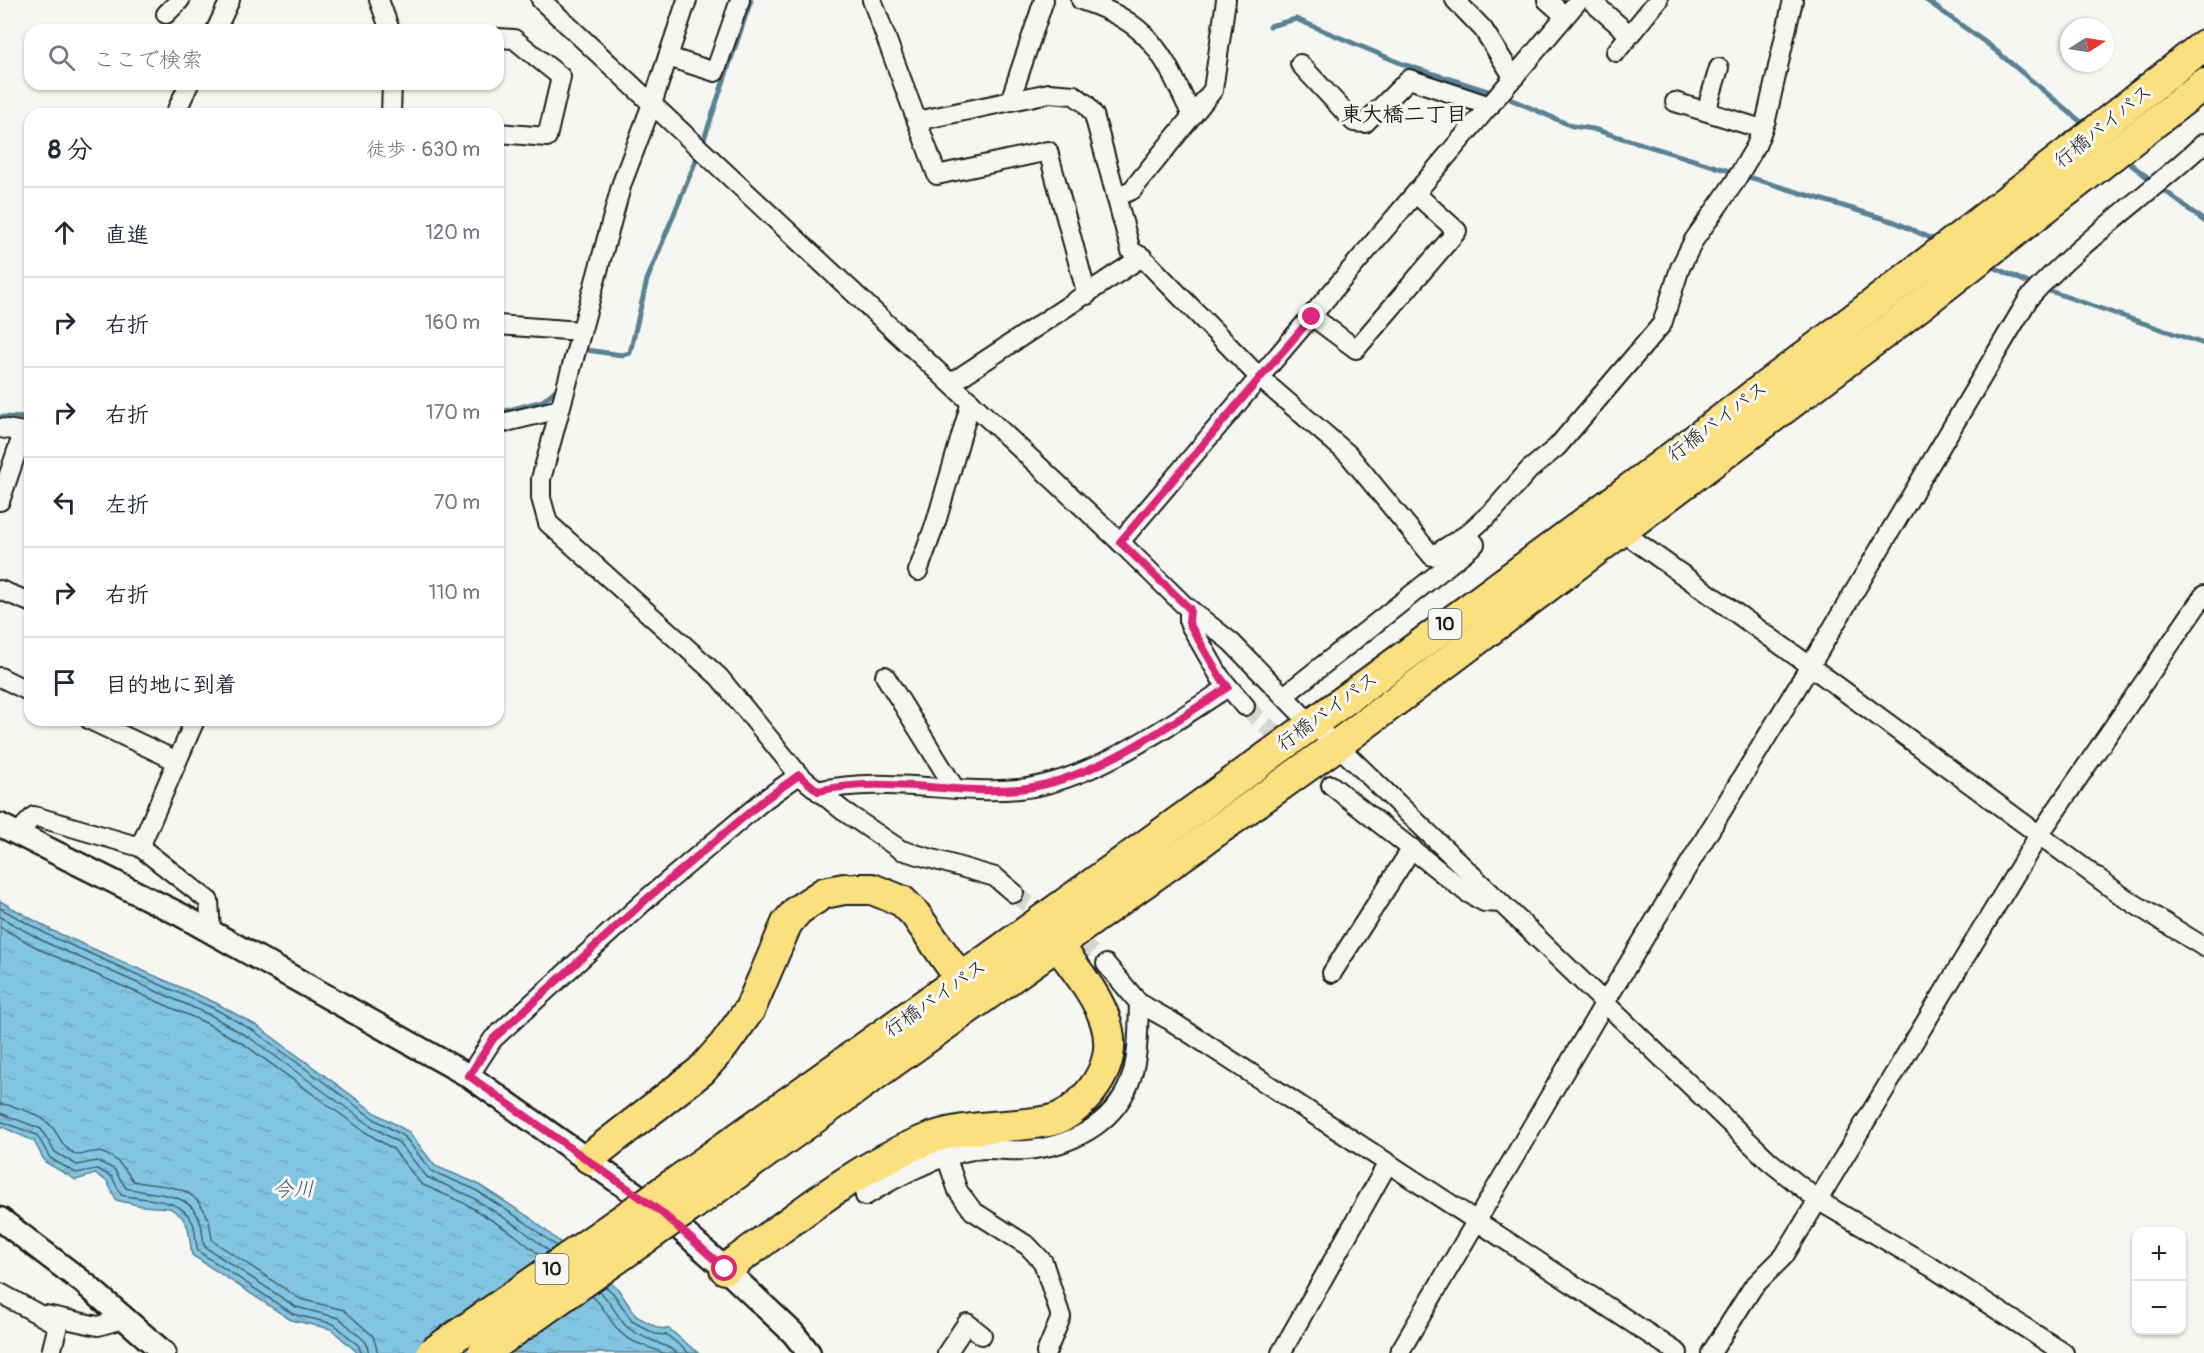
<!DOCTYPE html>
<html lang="ja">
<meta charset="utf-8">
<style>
:root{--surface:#fff;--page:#f6f6f7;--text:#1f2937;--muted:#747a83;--line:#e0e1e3}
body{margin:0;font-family:Pangolin,"Klee One",sans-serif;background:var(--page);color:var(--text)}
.controls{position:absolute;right:18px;bottom:18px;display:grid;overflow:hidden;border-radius:12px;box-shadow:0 2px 4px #0004}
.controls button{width:54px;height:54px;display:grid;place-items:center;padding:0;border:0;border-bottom:2px solid var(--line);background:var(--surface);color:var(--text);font:30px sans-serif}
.compass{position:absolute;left:2060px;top:18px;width:54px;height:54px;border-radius:50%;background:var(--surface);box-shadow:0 2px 4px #0004;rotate:78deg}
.stop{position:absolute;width:18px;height:18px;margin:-14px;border:4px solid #db2777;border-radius:50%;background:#fff}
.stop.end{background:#db2777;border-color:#fff;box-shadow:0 2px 6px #0008}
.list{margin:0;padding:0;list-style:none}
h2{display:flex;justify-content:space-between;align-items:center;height:78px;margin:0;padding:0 24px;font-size:26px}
h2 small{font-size:20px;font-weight:400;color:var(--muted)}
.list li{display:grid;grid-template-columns:39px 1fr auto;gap:18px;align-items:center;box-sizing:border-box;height:90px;padding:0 24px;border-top:2px solid var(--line)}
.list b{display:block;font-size:22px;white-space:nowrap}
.list em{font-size:20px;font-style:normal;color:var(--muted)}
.icon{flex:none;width:33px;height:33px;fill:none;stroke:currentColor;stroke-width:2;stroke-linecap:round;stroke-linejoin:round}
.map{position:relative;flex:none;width:2204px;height:1353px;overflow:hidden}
.search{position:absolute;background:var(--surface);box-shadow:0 2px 4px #0004;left:24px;top:24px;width:480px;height:66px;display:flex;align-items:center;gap:15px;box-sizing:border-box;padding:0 21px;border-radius:18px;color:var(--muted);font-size:22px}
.panel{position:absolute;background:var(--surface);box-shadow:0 2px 4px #0004;left:24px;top:108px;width:480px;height:618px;border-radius:18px}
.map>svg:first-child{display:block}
.water{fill:url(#water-ripples);stroke:#598193;stroke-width:1.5}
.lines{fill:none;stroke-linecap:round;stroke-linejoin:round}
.shore{stroke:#45606b;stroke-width:1.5}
.stream{stroke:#598193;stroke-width:5}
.minor-tunnel{stroke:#d5d5d2;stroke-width:18;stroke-dasharray:18 9;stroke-linecap:butt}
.minor-casing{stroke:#1c1c1c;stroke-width:22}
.tertiary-casing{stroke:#1c1c1c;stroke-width:27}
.trunk-casing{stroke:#1c1c1c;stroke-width:34}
.minor{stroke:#f6f6f2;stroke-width:18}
.tertiary{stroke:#f6f6f2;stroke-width:22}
.trunk{stroke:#fbe080;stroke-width:30}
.trunk-bridge-casing{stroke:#1c1c1c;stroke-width:34;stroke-linecap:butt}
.trunk-bridge{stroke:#fbe080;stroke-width:30}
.route{stroke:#db2777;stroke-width:8}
.labels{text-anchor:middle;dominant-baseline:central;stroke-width:6;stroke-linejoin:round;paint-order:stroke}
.shield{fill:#f6f6f2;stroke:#5d5d5c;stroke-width:1.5}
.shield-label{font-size:18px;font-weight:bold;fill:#1c1c1c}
.street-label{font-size:20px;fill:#1c1c1c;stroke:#f6f6f2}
.neighbourhood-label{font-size:21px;font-weight:bold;fill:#1c1c1c;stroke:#f6f6f2}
.water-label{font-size:21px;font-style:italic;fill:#405761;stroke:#f6f6f2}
</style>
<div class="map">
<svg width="2204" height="1353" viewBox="0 0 2204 1353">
<defs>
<pattern id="water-ripples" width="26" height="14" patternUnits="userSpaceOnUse" patternTransform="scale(1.5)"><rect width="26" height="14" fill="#82c5e2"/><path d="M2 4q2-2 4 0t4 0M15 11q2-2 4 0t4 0" fill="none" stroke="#70a9c1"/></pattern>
</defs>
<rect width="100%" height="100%" fill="#f6f6f2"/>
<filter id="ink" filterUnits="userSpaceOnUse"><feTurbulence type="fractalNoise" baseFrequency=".0167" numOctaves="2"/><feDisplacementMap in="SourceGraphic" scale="12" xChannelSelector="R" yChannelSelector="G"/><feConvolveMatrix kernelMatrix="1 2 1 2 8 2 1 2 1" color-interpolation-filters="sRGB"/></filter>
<g filter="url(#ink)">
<path class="water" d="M0,901L53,931L216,1003L257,1026L377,1114L409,1132L435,1166L476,1183L529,1217L618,1289L636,1316L658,1328L669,1329L698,1353H358L331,1329L291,1320L192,1255L188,1227L182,1217L170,1208L142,1206L116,1200L107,1181L95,1174L76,1180L45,1162L34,1141L0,1126Z"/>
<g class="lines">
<g class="shore">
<path d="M0,908L50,936L213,1008L254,1031L374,1119L405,1137L431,1171L474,1189L525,1222L556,1246"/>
<path d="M0,917L47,943L210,1015L250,1038L370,1125L399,1143L427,1177L470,1196L520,1228L549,1251"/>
<path d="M0,927L43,951L206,1023L245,1045L365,1132L393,1149L421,1184L466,1204L515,1235L541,1256"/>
<path d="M0,1104C14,1105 42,1115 51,1126C61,1137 61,1147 75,1154C81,1157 86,1152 93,1152C112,1151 124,1167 133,1181C165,1189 192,1180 208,1218C211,1225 210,1234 213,1241L300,1299L344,1310L373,1336L378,1353"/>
<path d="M0,1113L41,1129L55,1152L77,1165L97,1161L114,1169L126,1188C154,1196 191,1189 201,1224C203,1231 202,1239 205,1247L296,1307L339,1318L366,1342L369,1353"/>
<path d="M0,1121L37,1135L50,1158L76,1173L97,1169L112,1177L121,1195C146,1201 181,1196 193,1223C196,1232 195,1242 198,1251L293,1314L334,1324L359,1346L361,1353"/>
<path d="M606,1287L613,1293L632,1321L655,1334L667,1335L689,1353"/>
<path d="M599,1291C611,1301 616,1315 626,1326C641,1340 662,1341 677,1353"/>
<path d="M592,1296C604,1306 609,1320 619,1331C631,1344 649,1346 663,1353"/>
</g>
<g class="stream">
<path d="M1926,0L1989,45L2087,127"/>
<path d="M1270,26L1296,19L1405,65L1494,93"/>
<path d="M1503,96L1572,126L1593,129L1895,222L1937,241"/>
<path d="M702,145L751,0"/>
<path d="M2124,159L2204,221"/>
<path d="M1989,265L2035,286"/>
<path d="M2044,289L2204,344"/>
<path d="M579,349L622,355L630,353L647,280L699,153"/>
<path d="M498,413L543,401L558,388"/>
<path d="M0,417L30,418"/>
</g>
<g class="minor-tunnel">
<path d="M1245,706L1331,785"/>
<path d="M1014,893L1106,964"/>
</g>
<g class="minor-casing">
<g id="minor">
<path d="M379,0L390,30"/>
<path d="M541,0L1120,542L1183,604L1231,642L1310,723L1337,745L1769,1161L1819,1201L1933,1268L2064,1353"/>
<path d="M687,0L652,104L622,183L541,479V498L548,523L719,677L799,775L842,810L901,850L995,877L1014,893"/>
<path d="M872,0L937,175L1048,151L1087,295"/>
<path d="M1081,0C1152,24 1162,52 1192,116"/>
<path d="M1455,0L1483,29L1514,78"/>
<path d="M1547,0L1565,16"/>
<path d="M1590,0L1630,35"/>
<path d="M166,14L180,0"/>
<path d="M216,30L230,0"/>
<path d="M498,38L514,39L561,77L547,137L498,133"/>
<path d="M1616,52L1658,0"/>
<path d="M668,57L715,72L740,0"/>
<path d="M1300,64L1354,122L1365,123L1409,79L1490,106"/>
<path d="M1010,101L1044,0"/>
<path d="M1675,102L1762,129"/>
<path d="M1706,111L1719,68"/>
<path d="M175,114L189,84"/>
<path d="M391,114L392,84"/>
<path d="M917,121L1049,93L1074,95L1086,104L1094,115L1131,251L1142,257"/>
<path d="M1116,197L1132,190L1213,90L1226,0"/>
<path d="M1313,317L1356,349L1457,231L1416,194"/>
<path d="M498,325L581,331"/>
<path d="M951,383L1142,257L1261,379L1348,454L1432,556L1467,534L1494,510L1529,470L1557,447L1662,324L1680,268L1694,240L1734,183L1756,146L1766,120L1793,0"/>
<path d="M498,424L560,409"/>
<path d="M0,428L30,433"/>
<path d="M0,501L23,433"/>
<path d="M1620,530L1810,666L2125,898L2204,947"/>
<path d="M1120,542L1579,0"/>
<path d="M918,571L936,522L971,402"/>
<path d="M0,590L30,602"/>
<path d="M1189,609V623L1220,677L1245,706"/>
<path d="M885,676L954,787"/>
<path d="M0,677L30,692"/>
<path d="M1284,696L1475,544L1467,534"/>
<path d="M90,720L177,761"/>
<path d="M1331,785L1466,892L1484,902L1501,903"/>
<path d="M818,791C884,775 952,795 1019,789C1090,782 1170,725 1228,687"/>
<path d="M17,834L34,816L140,847L209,901L211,931"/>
<path d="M140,847L195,720"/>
<path d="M1106,964L1139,1003L1171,1021L1678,1353"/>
<path d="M1332,973L1412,848"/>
<path d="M469,1076L493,1039L649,897L764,800L799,775"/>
<path d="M946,1156L958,1191L973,1211L1028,1246L1043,1262L1061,1317L1046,1353"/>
<path d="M865,1196C898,1176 930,1159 968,1151C987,1146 1008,1152 1027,1150C1070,1146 1112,1125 1129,1084C1139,1059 1138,1030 1139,1003"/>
<path d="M0,1293L58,1325L51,1353"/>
<path d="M46,1315L98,1326L123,1319"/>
<path d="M947,1353L967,1323L982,1335"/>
<path d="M1281,1353L1388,1163"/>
<path d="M1399,1353L1604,1004L1810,666L2029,298C2081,241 2147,196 2204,143"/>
<path d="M1711,1353L1753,1287L1784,1256L2039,835L2204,595"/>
</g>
</g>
<g class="tertiary-casing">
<g id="tertiary">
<path d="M0,825L181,915L469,1076L661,1212L725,1269L793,1333L809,1353"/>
<path d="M0,1219L84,1283L164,1353"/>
</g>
</g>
<g class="trunk-casing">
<g id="trunk">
<path d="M589,1158L701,1071L724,1045L750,1009L787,923L798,910L824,893L844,889H872L902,901L915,914L961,980"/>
<path d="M672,1185C1191,816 1707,442 2204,45"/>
<path d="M694,1204L1337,745L1895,325L2204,84"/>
<path d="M725,1269C789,1224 851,1170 923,1141C964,1124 1006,1129 1048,1121C1066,1118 1081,1104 1092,1090C1134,1035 1090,990 1058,945"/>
</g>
</g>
<use href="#minor" class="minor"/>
<use href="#tertiary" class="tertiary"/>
<use href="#trunk" class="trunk"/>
<g class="trunk-bridge-casing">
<g id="trunk-bridge">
<path d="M432,1353L672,1185"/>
<path d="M483,1353L694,1204"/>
</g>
</g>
<use href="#trunk-bridge" class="trunk-bridge"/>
</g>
</g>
<g class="lines" filter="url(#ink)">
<path class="route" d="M725,1269L661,1212L469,1076L493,1039L649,897L764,800L799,775L818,791C884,775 952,795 1019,789C1090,782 1170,725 1228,687L1220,677L1189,623L1190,609L1120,542L1312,317"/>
</g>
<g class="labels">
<g class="shield">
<rect x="1428.5" y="609" width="33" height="30" rx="4.5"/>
<rect x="535.5" y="1254" width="33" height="30" rx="4.5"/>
</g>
<g class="shield-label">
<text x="1445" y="624">10</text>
<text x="552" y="1269">10</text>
</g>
<g class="street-label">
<text transform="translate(2103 126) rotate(-39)">行橋バイパス</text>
<text transform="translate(1717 421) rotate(-37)">行橋バイパス</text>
<text transform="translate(1327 711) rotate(-36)">行橋バイパス</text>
<text transform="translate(935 998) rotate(-35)">行橋バイパス</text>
</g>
<g class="neighbourhood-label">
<text x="1404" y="114">東大橋二丁目</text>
</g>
<g class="water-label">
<text x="293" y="1189">今川</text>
</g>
</g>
</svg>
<div class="controls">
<button>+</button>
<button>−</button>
</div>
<svg class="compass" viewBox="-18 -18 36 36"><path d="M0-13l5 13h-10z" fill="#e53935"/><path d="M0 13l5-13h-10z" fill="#747a83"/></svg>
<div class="stop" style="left:725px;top:1269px"></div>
<div class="stop end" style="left:1312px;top:317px"></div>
<div class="search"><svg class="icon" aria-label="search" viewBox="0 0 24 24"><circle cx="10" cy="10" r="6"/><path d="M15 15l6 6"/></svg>ここで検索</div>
<section class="panel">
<h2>8 分<small>徒歩 · 630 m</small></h2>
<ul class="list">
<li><svg class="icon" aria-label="ahead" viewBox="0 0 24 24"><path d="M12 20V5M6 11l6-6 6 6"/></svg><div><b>直進</b></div><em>120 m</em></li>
<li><svg class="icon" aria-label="right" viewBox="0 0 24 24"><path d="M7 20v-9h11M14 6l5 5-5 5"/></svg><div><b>右折</b></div><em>160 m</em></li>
<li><svg class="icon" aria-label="right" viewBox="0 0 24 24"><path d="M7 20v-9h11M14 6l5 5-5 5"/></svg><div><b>右折</b></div><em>170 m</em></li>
<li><svg class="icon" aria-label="left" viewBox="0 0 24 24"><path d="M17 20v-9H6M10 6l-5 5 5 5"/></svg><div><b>左折</b></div><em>70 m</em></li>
<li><svg class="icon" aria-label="right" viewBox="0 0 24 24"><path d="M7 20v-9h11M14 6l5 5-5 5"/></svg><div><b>右折</b></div><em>110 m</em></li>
<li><svg class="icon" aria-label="arrive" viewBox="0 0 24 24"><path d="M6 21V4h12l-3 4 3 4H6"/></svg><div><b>目的地に到着</b></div></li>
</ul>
</section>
</div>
